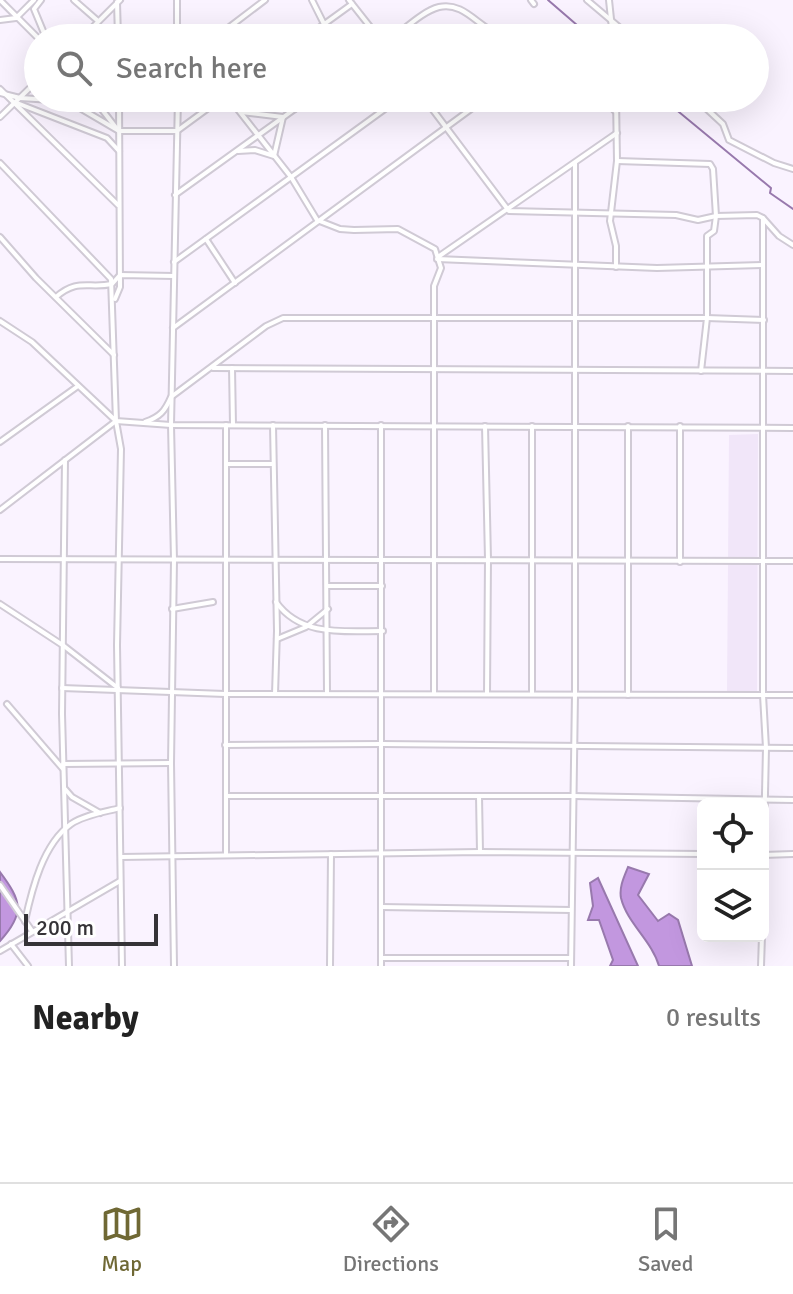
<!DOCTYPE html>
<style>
:root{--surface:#fff;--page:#f6f6f6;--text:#222;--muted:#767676;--line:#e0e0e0;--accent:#6f6834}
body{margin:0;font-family:Signika,sans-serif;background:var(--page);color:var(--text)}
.controls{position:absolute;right:24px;bottom:24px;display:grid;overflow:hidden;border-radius:12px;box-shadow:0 8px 32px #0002}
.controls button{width:72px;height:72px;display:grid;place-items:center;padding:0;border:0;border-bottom:2px solid var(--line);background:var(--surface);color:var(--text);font:40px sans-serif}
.scale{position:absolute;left:24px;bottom:20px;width:134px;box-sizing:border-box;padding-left:8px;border:4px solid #353337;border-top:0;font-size:22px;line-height:28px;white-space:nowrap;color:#353337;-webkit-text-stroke:6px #fff;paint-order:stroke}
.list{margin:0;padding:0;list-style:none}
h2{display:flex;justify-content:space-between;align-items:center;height:104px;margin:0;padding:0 32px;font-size:34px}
h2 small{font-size:26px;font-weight:400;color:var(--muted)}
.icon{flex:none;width:44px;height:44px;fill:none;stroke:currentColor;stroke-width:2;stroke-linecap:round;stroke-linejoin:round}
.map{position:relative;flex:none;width:793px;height:966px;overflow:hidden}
.search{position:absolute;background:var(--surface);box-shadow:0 8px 32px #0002;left:24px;right:24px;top:24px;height:88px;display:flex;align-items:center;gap:20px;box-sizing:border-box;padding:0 28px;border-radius:44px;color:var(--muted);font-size:30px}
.sheet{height:216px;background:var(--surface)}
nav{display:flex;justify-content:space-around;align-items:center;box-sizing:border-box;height:112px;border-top:2px solid var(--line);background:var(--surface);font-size:22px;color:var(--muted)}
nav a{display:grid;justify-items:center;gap:4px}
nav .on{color:var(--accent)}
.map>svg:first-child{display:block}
.built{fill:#f1e6f9}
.water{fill:#c297df;stroke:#9879ad;stroke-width:2}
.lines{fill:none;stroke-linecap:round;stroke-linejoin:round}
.stream{stroke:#9879ad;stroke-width:2}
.street-casing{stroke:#d0cad5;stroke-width:8}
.street{stroke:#fff;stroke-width:4}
</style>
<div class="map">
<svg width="793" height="966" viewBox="0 0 793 966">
<rect width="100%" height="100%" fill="#faf3ff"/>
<!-- built -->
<path class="built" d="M758,434L757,696L727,692L729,435Z"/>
<!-- water -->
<g class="water">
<path d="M628,867L649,874L638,895L658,921L669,914L678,920L692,966H659C652,941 627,923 621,898C619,887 624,877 628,867Z"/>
<path d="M0,872C21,900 26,913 0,941Z"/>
<path d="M598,878L638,966H610L613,960L599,920H588L593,906L590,883Z"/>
</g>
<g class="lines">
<!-- stream -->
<g class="stream">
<path d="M548,0L592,38"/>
<path d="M662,98L771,188L770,193L793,209"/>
</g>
<!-- street casing -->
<g class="street-casing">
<g id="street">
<path d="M0,0L38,38"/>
<path d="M41,0L34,9L46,38"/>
<path d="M74,0L98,21"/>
<path d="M177,0V38"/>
<path d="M312,0L324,24"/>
<path d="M349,0L379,38"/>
<path d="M531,0L534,4"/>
<path d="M587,0L632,38"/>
<path d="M609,0L613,38"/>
<path d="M117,2L118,38"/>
<path d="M0,20L16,18L34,0"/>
<path d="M82,38L120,0"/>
<path d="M215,38L265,0"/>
<path d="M305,38L352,4"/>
<path d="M392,38C406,28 423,11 439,7C465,1 479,29 501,35C509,37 518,33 526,31L536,38"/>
<path d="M480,38L490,31"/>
<path d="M0,89L118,205"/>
<path d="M0,93L20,98L68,101L119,131H177L222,98"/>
<path d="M93,98L117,129"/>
<path d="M229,98L291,177L317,220L340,229L354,230L398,229L435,249L441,268L434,286V693"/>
<path d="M288,98L295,109"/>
<path d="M424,98L509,211L676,215L698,220L716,216L757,215L763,218V695L766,748L763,884"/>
<path d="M603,98L615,111"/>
<path d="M695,98L723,124L729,140L774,163L793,169"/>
<path d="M17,103L107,138L119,151"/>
<path d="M0,117L38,80"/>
<path d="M238,151L255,150L274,156L283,117L241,112"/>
<path d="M617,161L710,164L713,169L716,216L714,231L707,236V318L701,371"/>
<path d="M0,163L111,279L116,421L121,449L117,645L122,966"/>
<path d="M175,195L310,98"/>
<path d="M763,218L779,236L793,245"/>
<path d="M0,237L36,278L114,355"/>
<path d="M206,239L235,283"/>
<path d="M438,257L617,133"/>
<path d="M437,259L657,268L762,265"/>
<path d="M174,262L400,98"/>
<path d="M616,267V246L610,221L617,161L616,98"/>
<path d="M56,297C78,278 88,289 112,284L120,275L174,276"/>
<path d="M115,299L120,287L119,98"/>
<path d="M0,321L32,342L116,421L171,425L793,428"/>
<path d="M173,328L486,98"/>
<path d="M213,368L793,371"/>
<path d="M232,368L233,425"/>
<path d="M145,422C160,417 165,411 171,397L266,326L283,318H707L764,320"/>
<path d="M273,425L277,631L275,694"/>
<path d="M325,425L327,693"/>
<path d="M381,425V966"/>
<path d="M485,426L488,559L487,694"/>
<path d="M628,426V695"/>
<path d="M680,426V562"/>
<path d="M0,442L78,386"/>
<path d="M65,460L62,714L69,966"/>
<path d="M226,464H273"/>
<path d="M0,510L116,421"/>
<path d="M0,559L793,561"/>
<path d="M327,586H382"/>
<path d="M276,602C301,637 344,631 383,631"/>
<path d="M0,604L64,646L118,688"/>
<path d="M172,609L213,602"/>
<path d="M277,639L306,627L328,609"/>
<path d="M62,688L225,694L764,695"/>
<path d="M532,694V426"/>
<path d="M763,695H793"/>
<path d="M7,704L63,769"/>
<path d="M225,745L382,744L793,748"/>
<path d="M63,764L171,763"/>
<path d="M65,789L72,797L100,813"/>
<path d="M226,796H573L793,800"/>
<path d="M479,796L480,852"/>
<path d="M226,855V425"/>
<path d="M763,855L793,854"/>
<path d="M121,857L480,852L703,854"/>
<path d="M0,885L32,931"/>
<path d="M381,907L571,910"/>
<path d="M25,921C32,889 43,844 71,824C84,815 105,812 120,808"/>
<path d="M11,944L28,966"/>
<path d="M0,951L120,881"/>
<path d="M381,958H571"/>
<path d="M174,966L171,763L174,560L171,425L178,98"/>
<path d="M330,966L331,854"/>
<path d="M571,966L575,694V163"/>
<path d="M761,966L762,936"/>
</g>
</g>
<!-- street -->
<use href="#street" class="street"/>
</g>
</svg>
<div class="controls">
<button><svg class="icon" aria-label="locate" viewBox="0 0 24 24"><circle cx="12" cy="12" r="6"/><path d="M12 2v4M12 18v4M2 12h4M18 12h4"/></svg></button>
<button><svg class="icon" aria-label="layers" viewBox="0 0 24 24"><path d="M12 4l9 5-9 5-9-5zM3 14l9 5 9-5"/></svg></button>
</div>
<div class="scale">200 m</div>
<div class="search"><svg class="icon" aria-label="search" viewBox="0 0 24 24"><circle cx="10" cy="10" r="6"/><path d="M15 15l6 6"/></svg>Search here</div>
</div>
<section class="sheet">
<h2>Nearby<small>0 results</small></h2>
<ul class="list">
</ul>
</section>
<nav>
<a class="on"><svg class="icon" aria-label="map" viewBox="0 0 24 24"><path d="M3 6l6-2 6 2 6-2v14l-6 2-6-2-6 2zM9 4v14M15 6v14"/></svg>Map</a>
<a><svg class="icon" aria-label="directions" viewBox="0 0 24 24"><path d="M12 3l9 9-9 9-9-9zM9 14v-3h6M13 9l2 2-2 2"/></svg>Directions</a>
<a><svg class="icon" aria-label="saved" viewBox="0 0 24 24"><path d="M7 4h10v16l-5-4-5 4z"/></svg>Saved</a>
</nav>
